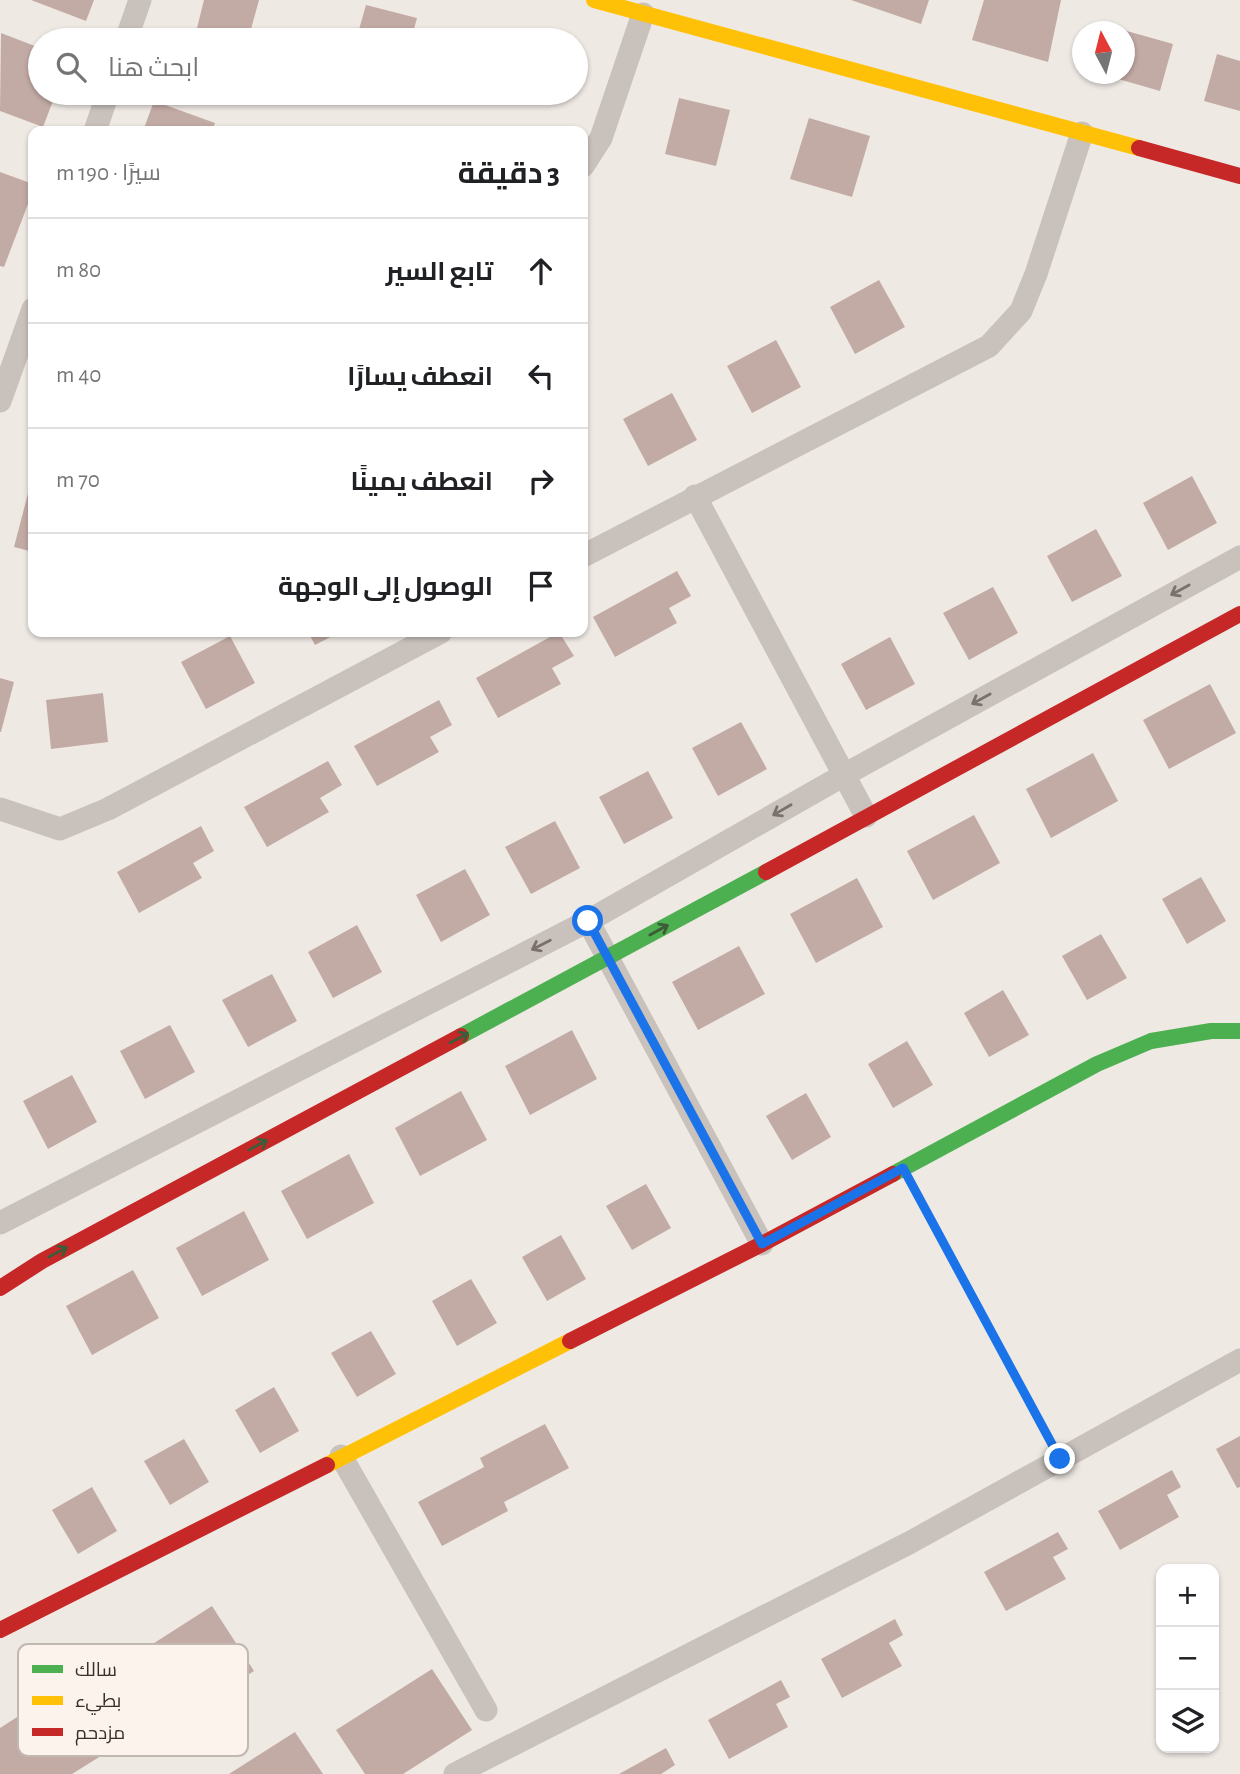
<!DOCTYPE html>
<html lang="ar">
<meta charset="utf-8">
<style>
:root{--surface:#fff;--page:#f6f6f6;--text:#202124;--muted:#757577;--line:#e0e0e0}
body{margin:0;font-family:"Alegreya Sans",Cairo,sans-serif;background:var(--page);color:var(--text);direction:rtl}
.controls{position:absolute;right:21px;bottom:21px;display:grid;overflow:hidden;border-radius:14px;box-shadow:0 2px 5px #0004}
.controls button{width:63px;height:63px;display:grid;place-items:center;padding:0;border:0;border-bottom:2px solid var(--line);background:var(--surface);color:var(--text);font:35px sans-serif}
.compass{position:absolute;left:1072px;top:21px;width:63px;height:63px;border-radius:50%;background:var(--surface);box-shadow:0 2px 5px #0004;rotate:353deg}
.stop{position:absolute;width:21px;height:21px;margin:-16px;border:5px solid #1a73e8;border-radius:50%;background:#fff}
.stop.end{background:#1a73e8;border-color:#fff;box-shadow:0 2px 7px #0008}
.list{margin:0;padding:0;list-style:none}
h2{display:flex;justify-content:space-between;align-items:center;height:91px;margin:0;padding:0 28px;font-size:30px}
h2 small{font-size:23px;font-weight:400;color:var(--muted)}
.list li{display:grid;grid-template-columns:46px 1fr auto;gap:21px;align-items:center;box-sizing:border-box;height:105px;padding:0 28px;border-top:2px solid var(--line)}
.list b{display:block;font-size:26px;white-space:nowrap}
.list em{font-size:23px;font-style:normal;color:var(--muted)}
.icon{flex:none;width:38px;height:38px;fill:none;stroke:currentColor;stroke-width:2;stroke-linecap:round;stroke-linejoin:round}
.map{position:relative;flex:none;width:1240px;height:1774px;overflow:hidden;direction:ltr}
.search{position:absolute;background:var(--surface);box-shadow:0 2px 5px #0004;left:28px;top:28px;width:560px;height:77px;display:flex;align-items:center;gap:18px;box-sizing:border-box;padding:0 24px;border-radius:38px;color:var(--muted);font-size:26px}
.panel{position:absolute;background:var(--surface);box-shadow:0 2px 5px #0004;left:28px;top:126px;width:560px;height:511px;border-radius:14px;direction:rtl}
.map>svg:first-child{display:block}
.building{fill:#c3aba5}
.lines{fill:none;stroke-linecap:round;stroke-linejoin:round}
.path{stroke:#c1b9b4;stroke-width:4.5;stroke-dasharray:3.5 3.5;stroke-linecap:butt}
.street{stroke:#c8c1bc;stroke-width:23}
.fast{stroke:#4caf50;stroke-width:16}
.slow{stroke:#ffc107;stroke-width:16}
.jam{stroke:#c62828;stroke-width:16}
.oneway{stroke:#7a706c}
.oneway2{stroke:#405b37}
.route{stroke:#1a73e8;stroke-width:9}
.key{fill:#fbf3ec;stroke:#c1b8b2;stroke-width:2}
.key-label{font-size:19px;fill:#3a2e2a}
</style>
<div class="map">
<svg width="1240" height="1774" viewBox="0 0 1240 1774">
<rect width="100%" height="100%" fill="#efe9e4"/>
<!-- building -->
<g class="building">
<path d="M31,0H94L86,21Z"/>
<path d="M204,0H259L248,40L197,28Z"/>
<path d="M851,0H929L921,24Z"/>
<path d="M984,0H1061L1048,62L972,40Z"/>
<path d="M366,5L417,18L411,40H356Z"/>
<path d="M1102,24L1173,44L1160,91L1101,74H1124V32H1099Z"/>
<path d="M1,33L40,48V93H56L43,127L0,111Z"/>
<path d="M1217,54L1240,61V111L1204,101Z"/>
<path d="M679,98L730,110L716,166L665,154Z"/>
<path d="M154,101L215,123L212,131H143Z"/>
<path d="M809,118L870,136L852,197L790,179Z"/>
<path d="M0,172L33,184V191L4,267L0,266Z"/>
<path d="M879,280L905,327L855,354L830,307Z"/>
<path d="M776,340L801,387L752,413L727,366Z"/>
<path d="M672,393L697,440L648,466L623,419Z"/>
<path d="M1192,476L1217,523L1168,550L1143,503Z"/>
<path d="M32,478H33V552L14,547Z"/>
<path d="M1096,529L1122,576L1072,602L1047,556Z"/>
<path d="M677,571L691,596L669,608L677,623L615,657L593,617Z"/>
<path d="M993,587L1018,633L969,660L943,613Z"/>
<path d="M308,632H340L315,645Z"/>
<path d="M559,632L574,656L552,668L561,684L498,718L476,678Z"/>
<path d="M230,636L255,683L206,709L181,662Z"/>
<path d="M890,637L915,684L866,710L841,664Z"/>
<path d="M0,678L14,682L1,732H0Z"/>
<path d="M1210,684L1236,733L1169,769L1143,720Z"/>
<path d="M103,693L108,742L51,749L46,700Z"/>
<path d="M439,700L452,725L430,737L439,752L377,786L354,746Z"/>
<path d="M741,722L767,769L718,796L692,748Z"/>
<path d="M1093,753L1118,801L1051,838L1026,789Z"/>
<path d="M328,761L342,785L320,798L329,812L267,847L244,807Z"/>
<path d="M648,771L673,818L624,844L599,797Z"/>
<path d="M974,815L1000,863L933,900L907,851Z"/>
<path d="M555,821L580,868L531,894L505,847Z"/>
<path d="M201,826L214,851L193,863L202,878L139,913L117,872Z"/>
<path d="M465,869L490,915L441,942L416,895Z"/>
<path d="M1201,877L1226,921L1187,944L1162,899Z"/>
<path d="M857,878L883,927L816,963L790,914Z"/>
<path d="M357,925L382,972L333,998L308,952Z"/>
<path d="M1101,934L1127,978L1087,1000L1062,956Z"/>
<path d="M739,946L765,994L698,1030L672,982Z"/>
<path d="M272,974L297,1021L248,1047L222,1000Z"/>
<path d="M1003,990L1029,1035L989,1057L964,1013Z"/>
<path d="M170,1025L195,1072L145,1099L120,1051Z"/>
<path d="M572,1030L597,1079L530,1115L505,1066Z"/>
<path d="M907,1041L933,1085L893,1108L868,1064Z"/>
<path d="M72,1075L97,1122L48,1149L23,1101Z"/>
<path d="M461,1091L487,1140L420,1176L395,1128Z"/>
<path d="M806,1093L831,1137L792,1160L766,1116Z"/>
<path d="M349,1154L374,1203L307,1239L281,1191Z"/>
<path d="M646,1184L671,1228L632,1250L606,1206Z"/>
<path d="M244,1211L269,1260L202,1296L176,1248Z"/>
<path d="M561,1235L586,1279L547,1301L522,1257Z"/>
<path d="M133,1270L159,1318L92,1355L66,1306Z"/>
<path d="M471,1279L497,1323L457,1346L432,1301Z"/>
<path d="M371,1331L396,1374L357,1397L331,1353Z"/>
<path d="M274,1387L299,1431L260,1453L235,1410Z"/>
<path d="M545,1424L569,1468L504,1502L508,1511L442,1546L418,1502L484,1467L480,1458Z"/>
<path d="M1240,1436V1487L1237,1488L1216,1449Z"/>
<path d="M184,1439L209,1482L170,1505L144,1461Z"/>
<path d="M1172,1470L1181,1487L1167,1495L1179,1517L1120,1550L1098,1511Z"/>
<path d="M92,1487L117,1531L78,1554L52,1510Z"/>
<path d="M1058,1532L1068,1549L1053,1557L1066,1579L1006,1611L984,1572Z"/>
<path d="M212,1606L254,1671L154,1735L112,1670Z"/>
<path d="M895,1619L903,1635L889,1643L902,1666L842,1698L821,1659Z"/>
<path d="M432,1669L472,1730L403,1774H365L336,1730Z"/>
<path d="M781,1680L790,1697L776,1704L788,1727L729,1759L708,1720Z"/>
<path d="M70,1683L112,1749L72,1774H0V1728Z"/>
<path d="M295,1732L323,1774H229Z"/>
<path d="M666,1748L675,1765L661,1774H619Z"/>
</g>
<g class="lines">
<!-- path -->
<path class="path" d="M917,1193L1049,1438"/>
<!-- street -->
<g class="street">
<path d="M126,40L140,0"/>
<path d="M95,131L108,93"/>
<path d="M583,166L601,138L643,14"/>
<path d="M0,401L33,309"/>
<path d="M695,496L866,816"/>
<path d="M583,556L989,346L1021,311L1036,274L1082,133"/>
<path d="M0,809L60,829L108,809L441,632"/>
<path d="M588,921L762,1244"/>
<path d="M0,1223L588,921L844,775L1240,557"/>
<path d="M341,1456L486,1710"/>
<path d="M455,1774L909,1543L1240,1360"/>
</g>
<!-- fast -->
<g class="fast">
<path d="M461,1036L766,872"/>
<path d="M893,1174L1097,1064L1151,1041L1211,1031H1240"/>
</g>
<!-- slow -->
<g class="slow">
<path d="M594,0L1139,148"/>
<path d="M327,1465L570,1341"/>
</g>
<!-- jam -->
<g class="jam">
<path d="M1139,148L1240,176"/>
<path d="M766,872L1240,614"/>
<path d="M0,1288L42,1261L461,1036"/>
<path d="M570,1341L762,1244L893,1174"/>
<path d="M0,1630L327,1465"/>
</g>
</g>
<!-- one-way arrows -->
<defs><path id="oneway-shaft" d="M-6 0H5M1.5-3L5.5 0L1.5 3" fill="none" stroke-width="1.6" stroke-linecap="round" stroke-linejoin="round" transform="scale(1.75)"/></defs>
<g class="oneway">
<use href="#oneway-shaft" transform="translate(1180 590) rotate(151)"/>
<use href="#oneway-shaft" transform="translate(981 699) rotate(151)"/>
<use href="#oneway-shaft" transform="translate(782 810) rotate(150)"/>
<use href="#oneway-shaft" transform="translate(541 945) rotate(153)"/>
</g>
<g class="oneway2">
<use href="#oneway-shaft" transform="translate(659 930) rotate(-29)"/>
<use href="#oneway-shaft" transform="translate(459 1038) rotate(-28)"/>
<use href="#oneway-shaft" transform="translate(258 1145) rotate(-28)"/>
<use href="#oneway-shaft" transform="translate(58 1252) rotate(-28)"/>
</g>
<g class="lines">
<!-- route -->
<path class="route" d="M588,921L762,1244L903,1168L1060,1459"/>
</g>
<!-- legend -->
<rect x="18" y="1644" width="230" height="112" rx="10" class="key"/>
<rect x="32" y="1665" width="31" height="8" fill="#4caf50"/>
<rect x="32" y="1696" width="31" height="9" fill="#ffc107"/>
<rect x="32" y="1728" width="31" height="8" fill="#c62828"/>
<g class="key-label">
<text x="75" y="1676">سالك</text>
<text x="75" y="1707">بطيء</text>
<text x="75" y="1739">مزدحم</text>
</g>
</svg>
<div class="controls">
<button>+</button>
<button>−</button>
<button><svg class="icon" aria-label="layers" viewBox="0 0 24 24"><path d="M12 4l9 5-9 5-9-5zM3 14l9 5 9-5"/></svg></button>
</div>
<svg class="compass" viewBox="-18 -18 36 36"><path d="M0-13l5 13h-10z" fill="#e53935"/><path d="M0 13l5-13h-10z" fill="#757577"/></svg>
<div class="stop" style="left:588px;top:921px"></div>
<div class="stop end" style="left:1060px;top:1459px"></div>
<div class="search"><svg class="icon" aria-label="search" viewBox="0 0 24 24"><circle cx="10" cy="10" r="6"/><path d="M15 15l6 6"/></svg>ابحث هنا</div>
<section class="panel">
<h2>3 دقيقة<small>سيرًا · 190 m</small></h2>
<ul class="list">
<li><svg class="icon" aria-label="ahead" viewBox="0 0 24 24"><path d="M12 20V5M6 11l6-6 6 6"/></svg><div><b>تابع السير</b></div><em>80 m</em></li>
<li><svg class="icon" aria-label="left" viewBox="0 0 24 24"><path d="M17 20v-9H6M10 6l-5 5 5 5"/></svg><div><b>انعطف يسارًا</b></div><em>40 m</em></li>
<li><svg class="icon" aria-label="right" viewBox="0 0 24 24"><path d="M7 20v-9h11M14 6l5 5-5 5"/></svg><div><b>انعطف يمينًا</b></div><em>70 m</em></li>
<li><svg class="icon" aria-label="arrive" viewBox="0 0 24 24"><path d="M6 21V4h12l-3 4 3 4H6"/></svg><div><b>الوصول إلى الوجهة</b></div></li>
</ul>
</section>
</div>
